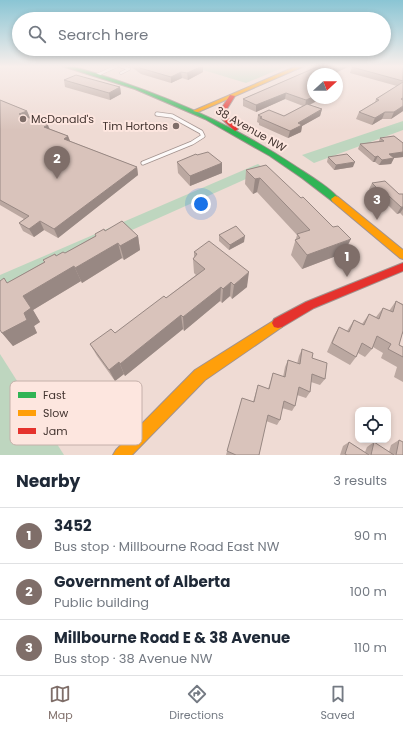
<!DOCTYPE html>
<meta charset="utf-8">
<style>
:root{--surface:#fff;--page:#f6f6f7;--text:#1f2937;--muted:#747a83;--line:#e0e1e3;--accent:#7f6e69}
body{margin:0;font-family:Poppins,sans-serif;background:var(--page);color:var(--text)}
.controls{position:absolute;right:12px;bottom:12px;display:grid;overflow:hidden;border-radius:8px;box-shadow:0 2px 6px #0003}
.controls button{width:36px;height:36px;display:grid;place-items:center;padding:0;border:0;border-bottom:1px solid var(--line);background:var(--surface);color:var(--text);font:20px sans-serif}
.compass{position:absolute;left:307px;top:68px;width:36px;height:36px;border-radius:50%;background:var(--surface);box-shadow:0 2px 6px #0003;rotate:69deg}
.you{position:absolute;left:201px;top:204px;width:14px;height:14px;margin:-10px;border:3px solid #fff;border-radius:50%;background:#1a73e8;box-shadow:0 0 0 6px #1a73e833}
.badge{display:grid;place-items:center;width:26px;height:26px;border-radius:50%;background:var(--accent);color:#fff;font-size:13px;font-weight:700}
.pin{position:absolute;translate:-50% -33px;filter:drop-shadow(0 1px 2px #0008)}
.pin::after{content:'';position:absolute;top:21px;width:14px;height:12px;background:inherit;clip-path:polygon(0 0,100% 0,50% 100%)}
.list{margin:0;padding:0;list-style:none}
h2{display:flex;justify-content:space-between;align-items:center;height:52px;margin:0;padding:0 16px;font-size:17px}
h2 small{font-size:13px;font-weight:400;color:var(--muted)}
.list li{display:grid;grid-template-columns:26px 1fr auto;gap:12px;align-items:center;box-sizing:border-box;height:56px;padding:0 16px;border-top:1px solid var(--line)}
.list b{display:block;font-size:15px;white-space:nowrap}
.list p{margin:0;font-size:13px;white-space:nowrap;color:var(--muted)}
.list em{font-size:13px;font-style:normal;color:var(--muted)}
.icon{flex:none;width:22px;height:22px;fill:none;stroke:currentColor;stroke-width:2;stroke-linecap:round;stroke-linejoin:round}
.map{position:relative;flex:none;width:403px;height:455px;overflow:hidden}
.search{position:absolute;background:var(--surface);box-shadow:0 2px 6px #0003;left:12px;right:12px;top:12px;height:44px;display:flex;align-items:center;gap:10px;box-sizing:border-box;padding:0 14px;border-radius:22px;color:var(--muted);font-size:15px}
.sheet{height:220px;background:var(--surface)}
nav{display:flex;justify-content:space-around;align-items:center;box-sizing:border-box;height:56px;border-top:1px solid var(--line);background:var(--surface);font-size:11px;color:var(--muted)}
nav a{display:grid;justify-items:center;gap:2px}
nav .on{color:var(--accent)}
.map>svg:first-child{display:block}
.green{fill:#bed6bf}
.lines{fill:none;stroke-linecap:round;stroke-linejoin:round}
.lane-far1-casing{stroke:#a2928e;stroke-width:3.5}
.lane-casing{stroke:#a2928e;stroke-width:5}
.fast-casing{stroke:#a2928e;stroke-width:2}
.slow-casing{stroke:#a2928e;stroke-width:2}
.jam-casing{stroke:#a2928e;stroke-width:2}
.lane-far1{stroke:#fdfaf9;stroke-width:2.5}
.lane{stroke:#fdfaf9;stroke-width:3.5}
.fast{fill:#30b455;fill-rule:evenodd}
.slow{fill:#ff9f0a;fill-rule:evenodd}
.jam{fill:#e5322d;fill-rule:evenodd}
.wall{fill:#bba8a1}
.shaded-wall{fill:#988883}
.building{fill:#d9c3bb;stroke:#988883}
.poi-dot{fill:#7f6e69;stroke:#fde6df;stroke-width:1.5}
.labels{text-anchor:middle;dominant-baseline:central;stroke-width:4;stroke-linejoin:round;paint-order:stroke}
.far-poi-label{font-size:11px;fill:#42332f;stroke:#fde6df;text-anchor:start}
.far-street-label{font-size:11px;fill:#42332f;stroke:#fde6df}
.key{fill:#fde6df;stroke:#c5b0aa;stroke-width:1}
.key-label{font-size:11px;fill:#42332f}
</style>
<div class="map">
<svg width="403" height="455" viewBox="0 0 403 455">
<rect width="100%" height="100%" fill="#efdbd4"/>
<!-- green -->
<g class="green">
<path d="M190,66H287L246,83Z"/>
<path d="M403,121V130L314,163L302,155Z"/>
<path d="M258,164L266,170L0,289V275Z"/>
<path d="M0,354L64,455H0Z"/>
</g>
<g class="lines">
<!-- lane-far1 casing -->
<g class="lane-far1-casing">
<g id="lane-far1">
<path d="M120,66L129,69L121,73"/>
<path d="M97,75L117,66"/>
</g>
</g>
<!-- lane casing -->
<g class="lane-casing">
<path id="lane" d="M143,163L192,143L203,136L201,132L172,116L157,114"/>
</g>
<!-- fast casing -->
<g class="fast-casing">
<path id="fast" d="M62,66H71C151,89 226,120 295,166C307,174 331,188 339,199L335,202L332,201L302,178L270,156L205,119L135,89Z"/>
</g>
<!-- slow casing -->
<g class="slow-casing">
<g id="slow">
<path d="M297,66H304L198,112L193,111Z"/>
<path d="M335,196L338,197L403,250V259L400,258L332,201L331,199Z"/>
<path d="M278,318L282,319L284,323L282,327L205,380L132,455H113L116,450L195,370Z"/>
</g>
</g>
<!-- jam casing -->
<g class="jam-casing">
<g id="jam">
<path d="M230,95L235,96L225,112L228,118L238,129L235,131L223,120L219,112Z"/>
<path d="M403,263V271L314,308L282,327L278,328L274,327L272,323L274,319L306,302Z"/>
</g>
</g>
<!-- lane-far1 -->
<use href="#lane-far1" class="lane-far1"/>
<!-- lane -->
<use href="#lane" class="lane"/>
<!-- fast -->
<use href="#fast" class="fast"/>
<!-- slow -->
<use href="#slow" class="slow"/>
<!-- jam -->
<use href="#jam" class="jam"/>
</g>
<!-- wall -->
<g class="wall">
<path d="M130,66H203V72L188,80L182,78L171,83L141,74Z"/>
<path d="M319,66H350L333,74H313V98H322L310,105L322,109L320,116L302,126L301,132L288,138L259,125V123L257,122L258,115L284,116L303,106L285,99L256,112L243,106V99Z"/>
<path d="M403,66V111L391,119H382L372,125L356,119L359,112L375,102L376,99L397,86L350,73L352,67Z"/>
<path d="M64,80L120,87L121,94L110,100L65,87Z"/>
<path d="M0,100L27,111L30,118L50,129L68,136L70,141L137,167L138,175L58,238L44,230L34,237L23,231L19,223L24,219L0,205Z"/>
<path d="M380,138L403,157L394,158L391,164L379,165L375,162H373L358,149L360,144L379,141Z"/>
<path d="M328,157L353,167L334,170L327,162Z"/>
<path d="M177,162L222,163V173L190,186L178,173Z"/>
<path d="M266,165L344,253L302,269L291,255L297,235L257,192L253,194L245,184L246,170Z"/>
<path d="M372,183L399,194H403V216L400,213L397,214L386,203H382L369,189Z"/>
<path d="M105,231L138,236L140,250L124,260L122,258L82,283L81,281L33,310L40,322L34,326L37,333L13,346L2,333L4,278L7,283L44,262L43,260L65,253L95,236V234Z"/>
<path d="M219,235L244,242L229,250L219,241Z"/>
<path d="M194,252L247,287L232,299L230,296L222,303L220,301L184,331L183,329L125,376L124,374L115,381L97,356L90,344L115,333L166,298L196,275L194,273L193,259L194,257Z"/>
<path d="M396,301L403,304V334H402L399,345L403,347V382L394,377L397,367L381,358L383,353L373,347L372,349L365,357L358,353L356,357L350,365L327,352L334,336L339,327L347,331L354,320L362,324L369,314L376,317L383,308L389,311Z"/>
<path d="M302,349L312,358L325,379L320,385L311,382L310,392L306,398L297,395L295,406L292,411L282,408L280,420L277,425L266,421L259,455H226L242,398L253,402L258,385L268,389L271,380L273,373L283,377L285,367L288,360L297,364L299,356Z"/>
<path d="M399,440L403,455H340L343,446L349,442L365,452L367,447L374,442L389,452L391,445Z"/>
</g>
<!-- shaded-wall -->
<g class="shaded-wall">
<path d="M202,66H203V72L188,80L187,73Z"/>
<path d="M339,66H350L333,74H322Z"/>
<path d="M181,72L182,78L171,83V77Z"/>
<path d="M342,83L340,89L337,90V85Z"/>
<path d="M120,87L121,94L110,100L109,93Z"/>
<path d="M286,93L285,99L256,112V105Z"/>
<path d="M313,97V98H322L305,107L306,100Z"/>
<path d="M403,106V111L391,119L394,112Z"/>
<path d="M322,109L320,116L302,126L301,132L288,138L290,131L298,123Z"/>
<path d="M27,111L30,118L19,114Z"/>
<path d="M385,112L382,119L372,125L375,118Z"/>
<path d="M48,125L51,133L44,127Z"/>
<path d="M68,136L71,144L64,139Z"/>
<path d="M403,152V157L386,159L389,154Z"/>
<path d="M378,156L375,162H373L375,157Z"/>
<path d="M394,158L391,164L379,165L382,160Z"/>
<path d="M355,162L353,167L334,170L336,165Z"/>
<path d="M222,163V173L190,186V176Z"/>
<path d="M137,167L138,175L58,238L54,229Z"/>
<path d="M260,178L257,192L253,194L255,179Z"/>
<path d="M389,196L386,203H382L386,197Z"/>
<path d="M401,207H403V209L400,213L397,214Z"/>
<path d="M40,221L44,230L34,237L29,229Z"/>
<path d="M138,236L140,250L124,260L120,246Z"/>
<path d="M245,236L244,242L229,250L230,245Z"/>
<path d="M351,239L344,253L302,269L307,255Z"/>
<path d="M118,243L122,258L82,283L75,268Z"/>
<path d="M74,266L81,281L33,310L40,322L34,326L37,333L13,346L2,333L24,313L23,296Z"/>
<path d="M249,272L247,287L232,299L234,285Z"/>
<path d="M231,282L230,296L222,303L223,289Z"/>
<path d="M221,287L220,301L184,331L183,317Z"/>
<path d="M181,315L183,329L125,376L120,364Z"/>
<path d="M119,362L124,374L115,381L109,370Z"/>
</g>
<!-- building -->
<g class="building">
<path d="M139,66H202L187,73L181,72L171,77L140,68Z"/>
<path d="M319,66H339L322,74H313V97L306,100L286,93L256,105L243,99Z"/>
<path d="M354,66H403V81L352,67Z"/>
<path d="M76,75L120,87L109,93L64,80Z"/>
<path d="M337,81L342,83L337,85Z"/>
<path d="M403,82V98L401,99L403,100V106L394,112H385L375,118L359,112L379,100L376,99Z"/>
<path d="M0,100L27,111L19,114L48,125L44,127L68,136L64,139L137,167L54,229L40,221L29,229L19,223L29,216L0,200Z"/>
<path d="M307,104L322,109L298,123L302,125L290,131L260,118L262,117L258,115L269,110L284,116Z"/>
<path d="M394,136L403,143V152L389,154L394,158L382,160L378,156L375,157L360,144L384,141L380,138Z"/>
<path d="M208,152L222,163L190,176L177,162L196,154L197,155Z"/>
<path d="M347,154L355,162L336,165L328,157Z"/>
<path d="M266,165L301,198L303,197L333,227L338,226L351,239L307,255L295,240L300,238L297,234L310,230L260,178L255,179L246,170Z"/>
<path d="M385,181L399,194H403V207H401L389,196L386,197L372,183Z"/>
<path d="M122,221L138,236L120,246L118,243L75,268L74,266L23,296L31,308L24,313L27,320L2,333L0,330V281L4,278L7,283L45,262L43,260L55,254L56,256L63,252L65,253L96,236L95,234L104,229L105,231Z"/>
<path d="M236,226L245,236L230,245L219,235Z"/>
<path d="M209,241L249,272L234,285L231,282L223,289L221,287L183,317L181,315L120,364L119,362L109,370L90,344L111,329L115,333L164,296L166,298L205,269L193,259L197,254L194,252Z"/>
<path d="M396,301L403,305V331L399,345L403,347V357L388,349L391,344L377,336L372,349L362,343L356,357L332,343L339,327L349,332L354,320L364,325L369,314L379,319L383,308L393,312Z"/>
<path d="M302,349L313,353L312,358L327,363L325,379L312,374L310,392L299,387L295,406L284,401L280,420L268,415L259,455H236L227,451L242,398L254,402L258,385L269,389L273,373L285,377L288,360L300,364Z"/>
<path d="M399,440L403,442V455H396Z"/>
<path d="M349,442L369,455H347L345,454Z"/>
<path d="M374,442L394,455H371Z"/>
</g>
<!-- sky -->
<linearGradient id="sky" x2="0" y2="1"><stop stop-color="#8ac5d4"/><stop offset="0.51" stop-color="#f8efec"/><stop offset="1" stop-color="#f8efec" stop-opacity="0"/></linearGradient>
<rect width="403" height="130" fill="url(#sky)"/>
<!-- markers -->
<g class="poi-dot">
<circle cx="23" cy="119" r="4"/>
<circle cx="176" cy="126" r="4"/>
</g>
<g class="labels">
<!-- far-poi labels -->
<g class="far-poi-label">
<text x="31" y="119">McDonald's</text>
<text x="168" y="126" text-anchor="end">Tim Hortons</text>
</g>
<!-- far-street labels -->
<g class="far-street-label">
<text transform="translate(251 129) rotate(30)">38 Avenue NW</text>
</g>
</g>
<!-- legend -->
<rect x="10" y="381" width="132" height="64" rx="6" class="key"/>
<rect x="18" y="392" width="18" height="6" fill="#30b455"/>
<rect x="18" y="410" width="18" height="6" fill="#ff9f0a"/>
<rect x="18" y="428" width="18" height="6" fill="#e5322d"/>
<g class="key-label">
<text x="43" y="399">Fast</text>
<text x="43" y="417">Slow</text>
<text x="43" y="435">Jam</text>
</g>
</svg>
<div class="controls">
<button><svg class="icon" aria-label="locate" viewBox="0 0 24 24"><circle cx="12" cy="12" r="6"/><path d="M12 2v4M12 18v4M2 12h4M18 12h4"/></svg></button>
</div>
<svg class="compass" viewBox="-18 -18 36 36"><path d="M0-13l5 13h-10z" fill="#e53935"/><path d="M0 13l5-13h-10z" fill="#747a83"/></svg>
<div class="you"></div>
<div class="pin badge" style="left:347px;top:277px">1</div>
<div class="pin badge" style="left:57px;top:179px">2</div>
<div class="pin badge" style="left:377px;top:220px">3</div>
<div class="search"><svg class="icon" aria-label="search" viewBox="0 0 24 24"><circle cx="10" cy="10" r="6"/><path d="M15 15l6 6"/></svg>Search here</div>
</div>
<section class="sheet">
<h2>Nearby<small>3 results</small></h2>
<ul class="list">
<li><span class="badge">1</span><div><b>3452</b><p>Bus stop · Millbourne Road East NW</p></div><em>90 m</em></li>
<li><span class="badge">2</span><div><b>Government of Alberta</b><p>Public building</p></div><em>100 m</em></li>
<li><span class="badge">3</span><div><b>Millbourne Road E &amp; 38 Avenue</b><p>Bus stop · 38 Avenue NW</p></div><em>110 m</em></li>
</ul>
</section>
<nav>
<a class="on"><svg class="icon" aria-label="map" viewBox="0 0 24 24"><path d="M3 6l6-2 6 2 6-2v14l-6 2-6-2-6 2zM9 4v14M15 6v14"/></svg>Map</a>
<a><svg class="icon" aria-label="directions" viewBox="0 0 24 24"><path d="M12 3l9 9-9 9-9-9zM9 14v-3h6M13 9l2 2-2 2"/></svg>Directions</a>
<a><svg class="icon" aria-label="saved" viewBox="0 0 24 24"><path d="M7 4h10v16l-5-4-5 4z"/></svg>Saved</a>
</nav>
